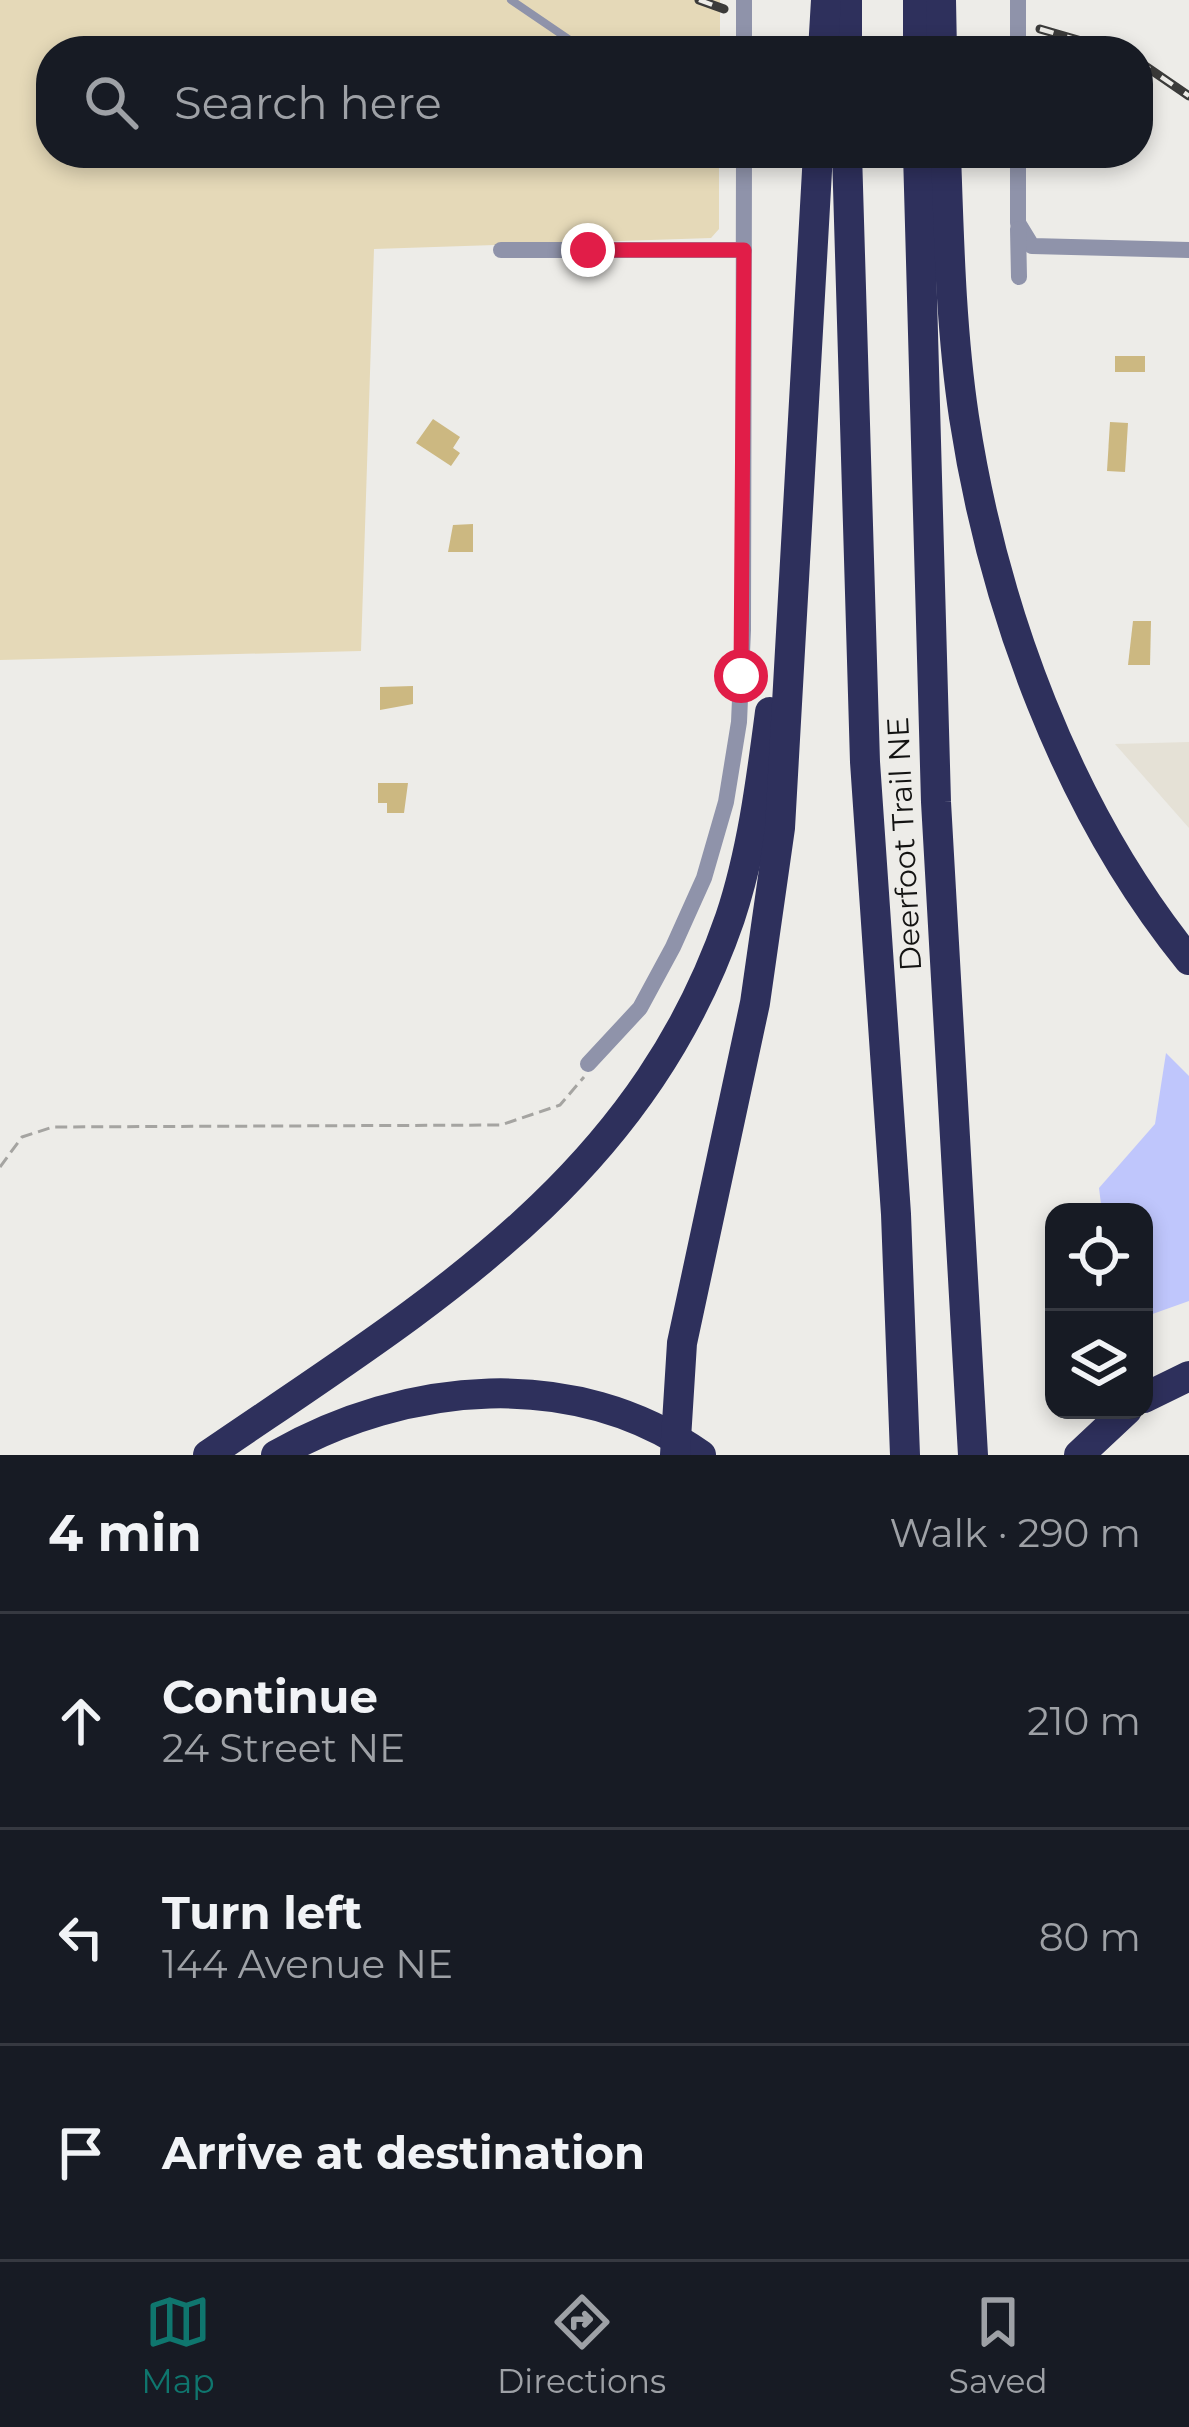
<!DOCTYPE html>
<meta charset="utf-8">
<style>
:root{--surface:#171b24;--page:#242831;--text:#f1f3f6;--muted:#9ea1a6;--line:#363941;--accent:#0f766e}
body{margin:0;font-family:Montserrat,sans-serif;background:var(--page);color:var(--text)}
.controls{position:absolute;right:36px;bottom:36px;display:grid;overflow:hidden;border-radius:24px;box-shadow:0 6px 18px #0003}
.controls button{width:108px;height:108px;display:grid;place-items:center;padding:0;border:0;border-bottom:3px solid var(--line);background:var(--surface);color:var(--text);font:60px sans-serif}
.stop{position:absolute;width:36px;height:36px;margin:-27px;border:9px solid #e11d48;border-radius:50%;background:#fff}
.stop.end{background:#e11d48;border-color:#fff;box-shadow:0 3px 12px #0008}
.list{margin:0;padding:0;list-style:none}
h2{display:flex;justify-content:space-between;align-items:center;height:156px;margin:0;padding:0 48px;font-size:51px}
h2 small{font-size:39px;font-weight:400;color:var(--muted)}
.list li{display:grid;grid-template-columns:78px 1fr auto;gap:36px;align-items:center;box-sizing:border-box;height:216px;padding:0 48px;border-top:3px solid var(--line)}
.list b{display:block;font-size:45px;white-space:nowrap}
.list p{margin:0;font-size:39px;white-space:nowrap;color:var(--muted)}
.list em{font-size:39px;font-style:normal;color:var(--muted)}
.icon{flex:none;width:66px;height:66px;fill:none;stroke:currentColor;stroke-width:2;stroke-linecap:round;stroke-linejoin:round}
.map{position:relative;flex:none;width:1189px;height:1455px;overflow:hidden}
.search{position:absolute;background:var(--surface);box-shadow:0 6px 18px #0003;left:36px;right:36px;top:36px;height:132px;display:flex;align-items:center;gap:30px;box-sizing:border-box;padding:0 42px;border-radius:48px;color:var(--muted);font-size:45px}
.sheet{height:804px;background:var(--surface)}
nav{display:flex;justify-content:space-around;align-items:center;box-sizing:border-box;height:168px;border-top:3px solid var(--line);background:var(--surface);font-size:33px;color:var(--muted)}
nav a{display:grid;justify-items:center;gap:6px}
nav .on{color:var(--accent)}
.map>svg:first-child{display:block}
.built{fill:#e5e1d6}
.green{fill:#e5d9b8}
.water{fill:#bfc6fc}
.building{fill:#ccb881}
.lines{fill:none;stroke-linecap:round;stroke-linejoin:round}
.path{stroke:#a5a4a1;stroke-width:3;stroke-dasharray:12 6;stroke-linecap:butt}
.service{stroke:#8f93aa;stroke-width:8}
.minor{stroke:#8f93aa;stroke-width:16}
.motorway{stroke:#2e305c;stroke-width:30}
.rail-casing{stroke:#3b3b3a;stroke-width:9}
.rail{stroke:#edece8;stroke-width:4.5;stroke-dasharray:14;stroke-linecap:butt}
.route{stroke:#e11d48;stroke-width:15}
.labels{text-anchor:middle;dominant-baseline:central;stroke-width:9;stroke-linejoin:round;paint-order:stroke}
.street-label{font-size:30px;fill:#131312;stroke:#edece8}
</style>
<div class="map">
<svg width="1189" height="1455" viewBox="0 0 1189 1455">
<rect width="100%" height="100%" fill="#edece8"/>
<!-- built -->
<path class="built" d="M1189,742V828L1115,744Z"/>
<!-- green -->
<path class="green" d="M0,0H720V51H51V153H719V229L711,238L374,249L361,651L0,660Z"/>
<!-- water -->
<path class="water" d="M1166,1053L1189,1076V1301L1144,1317V1212H1102L1099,1188L1155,1124Z"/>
<!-- building -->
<g class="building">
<rect x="1115" y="356" width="30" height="16"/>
<path d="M433,419L460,437L453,448L460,453L451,466L416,443Z"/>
<path d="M1110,422L1128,423L1125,472L1107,471Z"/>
<path d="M473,524V552H448L453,525Z"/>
<path d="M1133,621H1151L1150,665H1128Z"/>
<path d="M413,686V704L380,710V687Z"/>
<path d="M378,783H408L404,813H387V803H378Z"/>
</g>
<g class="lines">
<!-- path -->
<path class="path" d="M0,1167L22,1137L53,1127L501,1125L560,1105L584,1077"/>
<!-- service -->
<path class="service" d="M511,0L586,51"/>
<!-- minor -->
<g class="minor">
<path d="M744,0V51"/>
<path d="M1018,0V51"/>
<path d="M1018,153V223L1032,246L1189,250"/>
<path d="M1018,229L1019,277"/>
<path d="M501,250H744"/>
<path d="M588,1064L640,1008L673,947L704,878L726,802L739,722L743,630L744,153"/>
</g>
<!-- motorway -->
<g class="motorway">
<path d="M847,0V51"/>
<path d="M918,0V51"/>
<path d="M941,0L942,51"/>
<path d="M823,51L826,0"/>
<path d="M847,153L865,762L896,1214L905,1455"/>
<path d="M918,153L936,802L973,1455"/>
<path d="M946,153C949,241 951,330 964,417C993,607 1067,810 1189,960"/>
<path d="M1144,1398L1189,1376"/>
<path d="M208,1455C427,1305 639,1182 730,918C752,852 761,781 770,712"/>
<path d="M276,1455C406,1381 574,1365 701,1455"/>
<path d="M675,1455L682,1343L755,1003L780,828L818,153"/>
<path d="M1079,1455L1127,1410"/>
</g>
<!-- rail casing -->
<g class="rail-casing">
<g id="rail">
<path d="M699,0L724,9"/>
<path d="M1040,29L1116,51"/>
<path d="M1138,61L1189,96"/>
</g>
</g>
<!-- rail -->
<use href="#rail" class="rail"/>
</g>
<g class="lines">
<!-- route -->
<path class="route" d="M588,250H744L741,676"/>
</g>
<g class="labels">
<!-- street labels -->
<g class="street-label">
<text transform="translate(904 844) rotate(-93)">Deerfoot Trail NE</text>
</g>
</g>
</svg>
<div class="controls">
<button><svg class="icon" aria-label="locate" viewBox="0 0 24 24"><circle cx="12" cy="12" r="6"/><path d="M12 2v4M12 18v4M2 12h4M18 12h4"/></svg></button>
<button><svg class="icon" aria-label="layers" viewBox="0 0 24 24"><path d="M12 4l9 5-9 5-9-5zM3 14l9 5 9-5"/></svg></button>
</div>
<div class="stop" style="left:741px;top:676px"></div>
<div class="stop end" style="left:588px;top:250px"></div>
<div class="search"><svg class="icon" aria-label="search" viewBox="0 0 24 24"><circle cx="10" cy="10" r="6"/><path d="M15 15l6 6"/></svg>Search here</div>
</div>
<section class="sheet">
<h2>4 min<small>Walk · 290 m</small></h2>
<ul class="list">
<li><svg class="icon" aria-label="ahead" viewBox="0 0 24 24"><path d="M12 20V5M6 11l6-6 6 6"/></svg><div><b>Continue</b><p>24 Street NE</p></div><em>210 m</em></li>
<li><svg class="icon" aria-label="left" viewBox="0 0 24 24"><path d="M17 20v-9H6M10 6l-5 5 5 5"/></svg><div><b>Turn left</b><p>144 Avenue NE</p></div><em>80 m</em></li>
<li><svg class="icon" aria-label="arrive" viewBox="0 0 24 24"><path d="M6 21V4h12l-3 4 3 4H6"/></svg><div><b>Arrive at destination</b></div></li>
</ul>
</section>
<nav>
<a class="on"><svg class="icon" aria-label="map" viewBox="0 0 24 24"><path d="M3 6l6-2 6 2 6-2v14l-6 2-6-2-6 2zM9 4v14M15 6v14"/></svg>Map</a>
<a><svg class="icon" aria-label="directions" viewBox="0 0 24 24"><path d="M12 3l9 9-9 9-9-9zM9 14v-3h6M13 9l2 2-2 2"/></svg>Directions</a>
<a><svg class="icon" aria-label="saved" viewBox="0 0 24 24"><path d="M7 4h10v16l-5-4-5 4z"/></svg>Saved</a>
</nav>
